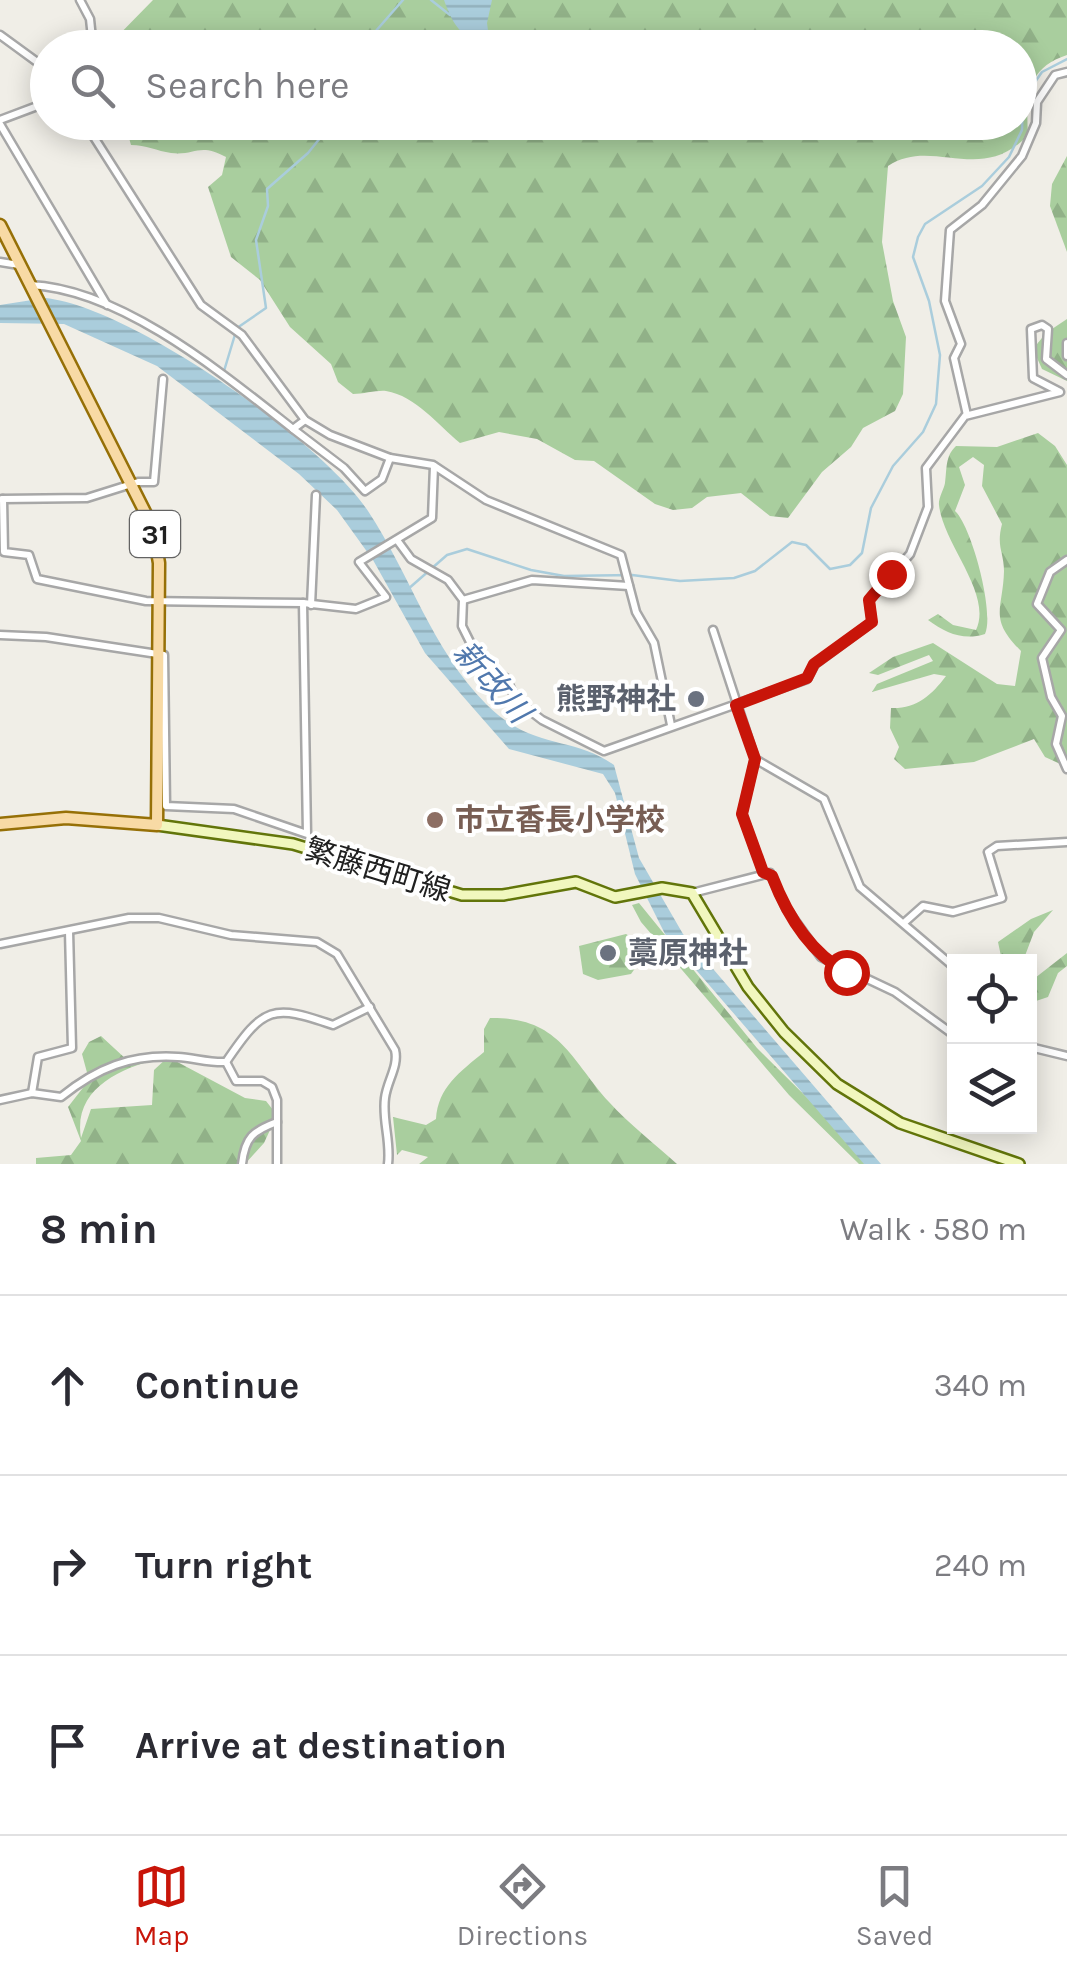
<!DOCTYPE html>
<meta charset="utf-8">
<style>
:root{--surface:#fff;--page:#f7f7f7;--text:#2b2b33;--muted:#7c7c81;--line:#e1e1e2;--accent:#c81509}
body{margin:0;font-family:Karla,"Noto Sans JP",sans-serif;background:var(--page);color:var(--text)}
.controls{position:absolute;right:30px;bottom:30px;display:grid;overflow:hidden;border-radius:0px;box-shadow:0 5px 25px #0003}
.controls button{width:90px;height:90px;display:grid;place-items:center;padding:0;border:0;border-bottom:2px solid var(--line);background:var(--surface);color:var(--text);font:50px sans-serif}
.stop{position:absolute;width:30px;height:30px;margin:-22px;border:8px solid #c81509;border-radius:50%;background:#fff}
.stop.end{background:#c81509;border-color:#fff;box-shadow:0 2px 10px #0008}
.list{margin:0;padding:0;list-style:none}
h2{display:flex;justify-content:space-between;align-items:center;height:130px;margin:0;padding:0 40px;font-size:42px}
h2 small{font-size:32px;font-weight:400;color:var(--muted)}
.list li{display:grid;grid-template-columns:65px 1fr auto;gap:30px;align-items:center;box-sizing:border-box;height:180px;padding:0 40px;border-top:2px solid var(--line)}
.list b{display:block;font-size:38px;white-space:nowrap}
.list em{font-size:32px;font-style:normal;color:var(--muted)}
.icon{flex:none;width:55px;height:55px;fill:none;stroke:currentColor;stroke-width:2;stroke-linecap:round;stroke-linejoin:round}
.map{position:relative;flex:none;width:1067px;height:1164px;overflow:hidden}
.search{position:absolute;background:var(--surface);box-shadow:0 5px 25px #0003;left:30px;right:30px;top:30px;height:110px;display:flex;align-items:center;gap:25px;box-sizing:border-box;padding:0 35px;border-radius:55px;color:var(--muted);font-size:38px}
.sheet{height:670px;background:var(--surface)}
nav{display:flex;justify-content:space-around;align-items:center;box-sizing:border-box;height:140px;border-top:2px solid var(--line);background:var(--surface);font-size:28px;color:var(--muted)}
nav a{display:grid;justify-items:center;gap:5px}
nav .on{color:var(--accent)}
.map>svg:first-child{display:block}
.forest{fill:url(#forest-firs)}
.water{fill:url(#water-rules)}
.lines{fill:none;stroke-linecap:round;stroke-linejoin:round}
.stream{stroke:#aacddc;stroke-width:2.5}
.street-casing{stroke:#a7a7a7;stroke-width:11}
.secondary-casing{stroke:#62750a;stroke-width:14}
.primary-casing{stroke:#967007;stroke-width:15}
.street{stroke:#fff;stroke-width:6}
.secondary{stroke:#f1f7be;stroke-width:9}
.primary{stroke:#f8daa5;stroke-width:10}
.route{stroke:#c81509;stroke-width:12}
.worship-dot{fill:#6b7280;stroke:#fff;stroke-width:4}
.education-dot{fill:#8d6e63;stroke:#fff;stroke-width:4}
.labels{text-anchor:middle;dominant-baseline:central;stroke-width:8;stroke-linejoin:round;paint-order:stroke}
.shield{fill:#fff;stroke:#636363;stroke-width:2.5}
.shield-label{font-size:28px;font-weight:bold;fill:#202020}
.worship-label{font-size:30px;font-weight:bold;fill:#5b616d;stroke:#fff;text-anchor:end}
.education-label{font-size:30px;font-weight:bold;fill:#785e54;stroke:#fff;text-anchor:start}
.street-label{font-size:30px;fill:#202020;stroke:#fff}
.water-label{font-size:32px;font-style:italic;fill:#5078ad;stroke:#fff}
</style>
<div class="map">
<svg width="1067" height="1164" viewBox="0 0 1067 1164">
<defs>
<pattern id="forest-firs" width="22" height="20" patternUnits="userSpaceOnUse" patternTransform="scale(2.5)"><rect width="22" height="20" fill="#a9ce9e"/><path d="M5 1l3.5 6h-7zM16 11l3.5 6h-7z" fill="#91b188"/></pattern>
<pattern id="water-rules" width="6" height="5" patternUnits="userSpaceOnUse" patternTransform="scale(2.5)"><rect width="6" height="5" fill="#aacddc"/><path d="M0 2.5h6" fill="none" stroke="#92b0bc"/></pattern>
</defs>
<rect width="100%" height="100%" fill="#f0eee7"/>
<!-- forest -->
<g class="forest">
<path d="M153,0H1067V55C1026,68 1026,98 1028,135C981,186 932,136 888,166L882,242L893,301L906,337L903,394L895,411L863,428L851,447L822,472L788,518L770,516L741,493L707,497L692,508L673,510L655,504L594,461L575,460L537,439L499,432L460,443C438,425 416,396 386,391C377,390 364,394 353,394L338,382L331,364L290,327L260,280L231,257L208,187L222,175L226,157C199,142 195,156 171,153C157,151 146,145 131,145L127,131L105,123L1020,122V48L107,47Z"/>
<path d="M1067,156V252L1050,206L1052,184Z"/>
<path d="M1067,319V381L1042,369L1033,349L1046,333Z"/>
<path d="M1038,433L1055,446L1067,465V767L1045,757L1034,739L974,762L905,769L894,759L899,747L890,728L891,708C916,709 931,696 946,676L934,674L872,692L877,684L933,661L929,655L878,675L869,673L893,657L933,643L997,684L1015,686L1021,651C988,618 1003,610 1004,571C1004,552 996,547 1002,524L982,486L984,465L973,457L959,467L965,485L955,511C971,525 995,612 985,634C963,641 946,633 928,620L938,614L953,625L976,630C993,594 943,544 939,505C938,499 944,489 945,483C947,469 945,456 956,446L997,447Z"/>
<path d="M639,903L757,1048L874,1164H859L789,1095L641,922L632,905Z"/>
<path d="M1053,910L1034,932L1023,961H1002L998,942L1031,919Z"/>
<path d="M626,934L633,938L641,960L631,974L598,980L583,974L579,946Z"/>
<path d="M1067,953V966L1058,973L1048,997L1030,1003V975L1035,978Z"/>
<path d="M490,1018C559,1017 569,1057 609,1102C629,1124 655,1144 677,1164H419L428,1157L402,1150L397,1155L393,1117L426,1125L436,1119C438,1087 460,1072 484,1052V1029Z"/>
<path d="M101,1036L127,1060L158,1059C118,1069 73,1090 81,1138L91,1109L152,1105L154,1070L168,1057L245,1098L266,1101L277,1115L264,1143L245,1164H36V1158L71,1155L81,1141L68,1107L89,1080L82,1054L89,1042Z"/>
</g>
<!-- water -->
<g class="water">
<path d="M444,0H492L487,23L489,38C462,44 452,22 444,0Z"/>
<path d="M45,298C129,306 322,441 368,511C411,576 431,648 486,704C533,751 573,735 614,765L639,858L683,934L881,1164H864L665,934L635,874L615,793L603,774L509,749L425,653L373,560L337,510L299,474L157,366L64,324L0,323V305Z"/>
</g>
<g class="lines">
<!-- stream -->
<g class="stream">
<path d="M431,0L450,15"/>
<path d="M361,48L403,0"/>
<path d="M224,371L237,328L266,308L256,240L268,206L267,189L308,153L333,122"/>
<path d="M407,590L447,555L467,549L531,570L564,576L632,575L680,581L734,578L755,571L792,542L806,545L830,569L850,565L862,553L871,508L893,466L923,432L936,404L940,355L929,301L913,257L918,237L925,224L982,186L1009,157L1022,130L1023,99L1042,72L1067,59"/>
</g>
<!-- street casing -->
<g class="street-casing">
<g id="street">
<path d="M80,0L90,19L93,48"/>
<path d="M0,35L48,70"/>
<path d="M0,120L48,102"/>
<path d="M77,122L92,134L201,305L242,335L305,420L330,435L390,458L433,465L486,500L621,555L636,612L654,643L671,725"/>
<path d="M0,124L107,305"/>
<path d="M0,262L19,265"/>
<path d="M30,285C122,289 223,374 293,429L305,420"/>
<path d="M1067,343V356"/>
<path d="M967,415L954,358L961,344L945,301L950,230L982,205L1022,156L1036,123L1037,102L1055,75L1067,72"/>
<path d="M293,429L344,468L365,491L382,479L390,458"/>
<path d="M2,499L87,498L138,482H154L163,379"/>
<path d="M3,499L4,552L29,555L37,579L146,601L303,603L356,609L386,597L359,562L432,518L434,466"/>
<path d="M397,540L411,559L448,580L463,600L462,626L471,644L491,670L506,678L516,700L542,720L604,751L807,679L815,664L872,622L869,600L910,554L928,507L926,468L965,416L1060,392L1033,378L1031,329L1042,325L1048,329L1046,359L1067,375"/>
<path d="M1067,560L1050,572L1037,604L1061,630L1042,658L1051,697L1062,716L1056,744L1067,769"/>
<path d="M463,600L532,580L629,586"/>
<path d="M311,605L316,495"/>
<path d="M713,630L755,759L742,814L763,872"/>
<path d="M0,635L46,637L164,655L166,806L234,809L307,834L303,603"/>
<path d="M755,759L824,799L860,887L954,967"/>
<path d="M692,893L770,873L786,908L821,957L895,992L954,1035"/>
<path d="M905,922L923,906L953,912L1002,898L988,852L997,846L1067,842"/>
<path d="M0,944L129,918H159L231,935L317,942L337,954L395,1050C399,1066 387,1081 385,1098C382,1120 391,1141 388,1164"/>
<path d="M1030,1047L1067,1056"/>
<path d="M226,1062C264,1006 272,1004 333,1025L370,1007"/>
<path d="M226,1062L236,1081H262L272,1087L277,1100V1164"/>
<path d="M32,1093L38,1057L72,1048L69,931"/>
<path d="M0,1100L32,1093L61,1097C97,1068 131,1054 178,1057C194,1058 210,1063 226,1062"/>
<path d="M242,1164C245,1137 253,1131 277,1122"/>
</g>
</g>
<!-- secondary casing -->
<g class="secondary-casing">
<path id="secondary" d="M157,825L293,844L462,895H503L576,882L615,897L662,888L692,893L748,987L784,1032L837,1084L900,1123L1019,1164"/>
</g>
<!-- primary casing -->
<g class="primary-casing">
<path id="primary" d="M0,225L153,528L159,563L157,825L66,818L0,824"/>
</g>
<!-- street -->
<use href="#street" class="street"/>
<!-- secondary -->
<use href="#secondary" class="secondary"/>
<!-- primary -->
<use href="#primary" class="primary"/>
</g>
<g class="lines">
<!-- route -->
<path class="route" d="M846,972C809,952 787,915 772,876L763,872L742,814L755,759L736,705L807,678L814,664L872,622L869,600L891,574"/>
</g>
<!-- markers -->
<g class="worship-dot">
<circle cx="696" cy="699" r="10"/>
<circle cx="608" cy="953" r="10"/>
</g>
<circle class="education-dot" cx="435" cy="820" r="10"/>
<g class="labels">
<!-- shield labels -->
<rect class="shield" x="130" y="511" width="50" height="46" rx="8"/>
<g class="shield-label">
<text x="155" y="534">31</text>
</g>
<!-- worship labels -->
<g class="worship-label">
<text x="676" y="699">熊野神社</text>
<text x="628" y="953" text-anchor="start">藁原神社</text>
</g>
<!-- education labels -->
<g class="education-label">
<text x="455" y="820">市立香長小学校</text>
</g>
<!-- street labels -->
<g class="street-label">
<text transform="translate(378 870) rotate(17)">繁藤西町線</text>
</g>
<!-- water labels -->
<g class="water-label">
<text transform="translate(492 682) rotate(48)">新改川</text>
</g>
</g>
</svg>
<div class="controls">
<button><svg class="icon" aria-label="locate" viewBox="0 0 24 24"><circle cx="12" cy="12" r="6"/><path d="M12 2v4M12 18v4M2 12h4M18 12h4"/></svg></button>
<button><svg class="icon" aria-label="layers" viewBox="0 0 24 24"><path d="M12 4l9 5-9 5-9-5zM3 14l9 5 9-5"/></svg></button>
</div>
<div class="stop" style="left:846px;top:972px"></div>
<div class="stop end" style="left:891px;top:574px"></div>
<div class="search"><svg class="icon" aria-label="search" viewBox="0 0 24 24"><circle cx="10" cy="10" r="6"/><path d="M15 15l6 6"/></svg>Search here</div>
</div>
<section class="sheet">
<h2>8 min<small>Walk · 580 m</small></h2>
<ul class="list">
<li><svg class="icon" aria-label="ahead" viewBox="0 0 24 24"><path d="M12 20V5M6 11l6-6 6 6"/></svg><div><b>Continue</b></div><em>340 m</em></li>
<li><svg class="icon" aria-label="right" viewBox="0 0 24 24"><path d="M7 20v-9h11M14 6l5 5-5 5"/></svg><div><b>Turn right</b></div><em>240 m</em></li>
<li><svg class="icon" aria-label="arrive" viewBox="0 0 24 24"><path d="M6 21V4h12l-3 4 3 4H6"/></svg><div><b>Arrive at destination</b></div></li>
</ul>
</section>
<nav>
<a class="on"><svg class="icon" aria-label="map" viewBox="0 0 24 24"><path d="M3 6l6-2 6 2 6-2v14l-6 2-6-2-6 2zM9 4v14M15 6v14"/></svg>Map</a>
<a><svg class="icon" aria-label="directions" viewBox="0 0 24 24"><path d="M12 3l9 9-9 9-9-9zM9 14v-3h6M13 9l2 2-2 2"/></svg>Directions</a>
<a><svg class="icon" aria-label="saved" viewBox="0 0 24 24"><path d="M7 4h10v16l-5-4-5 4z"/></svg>Saved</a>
</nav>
